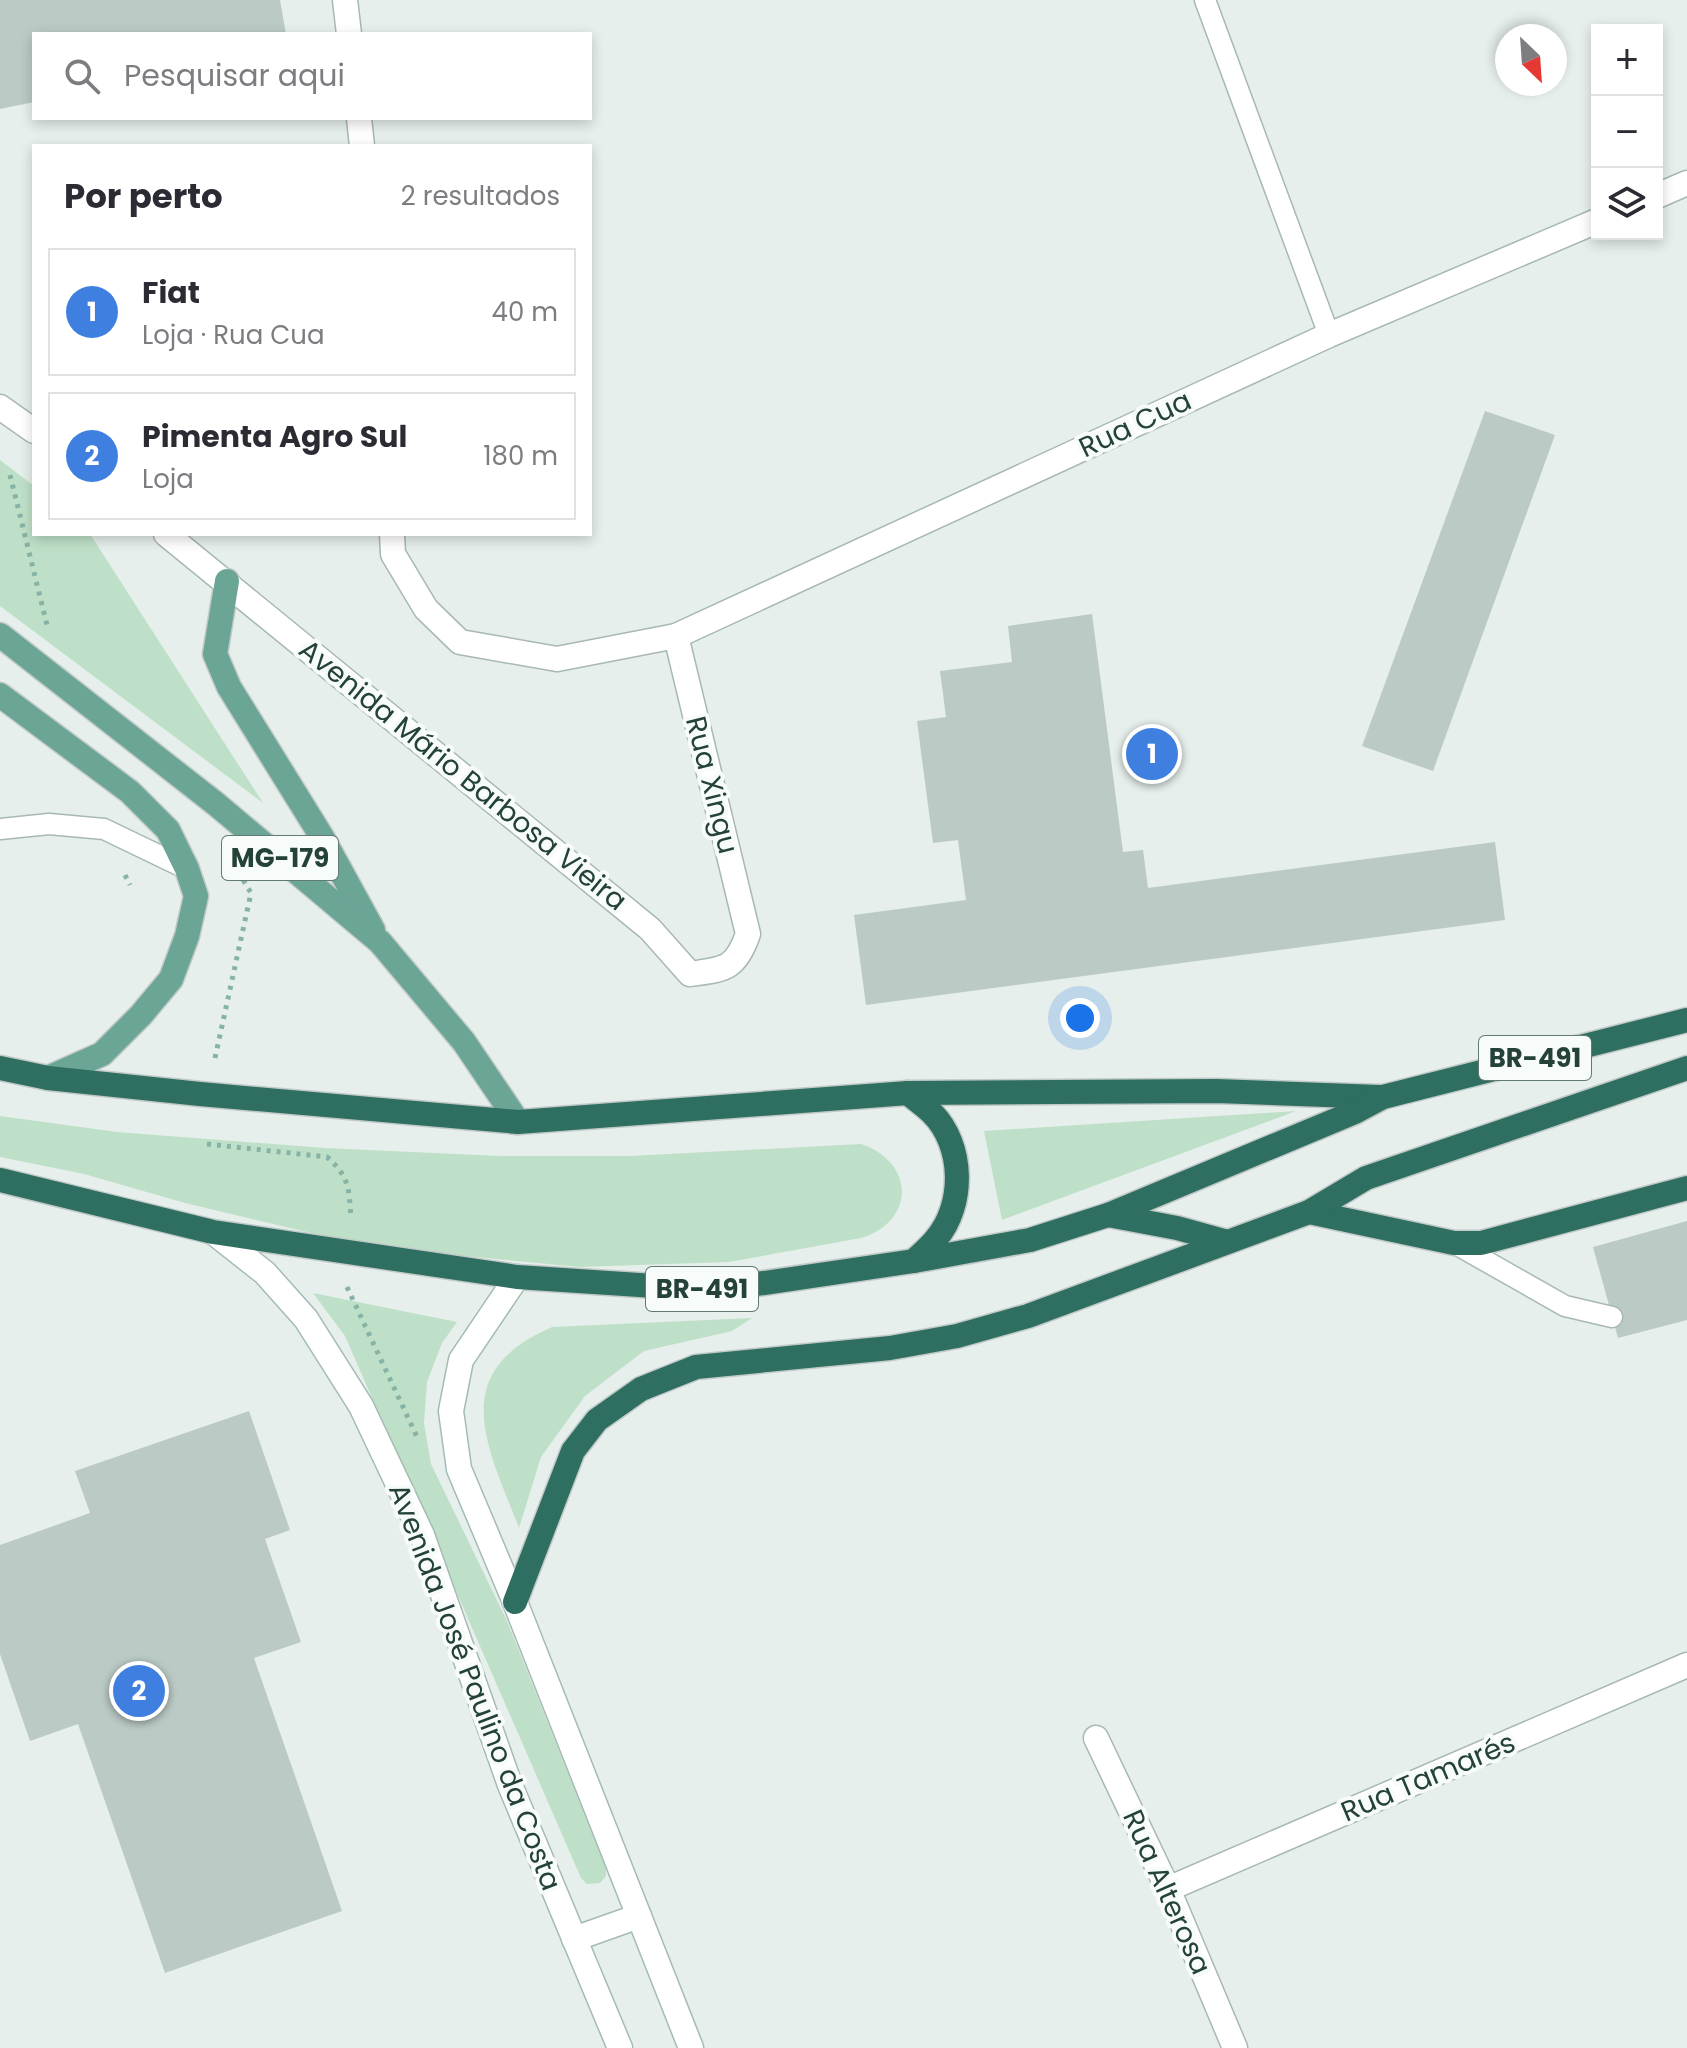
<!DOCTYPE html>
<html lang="pt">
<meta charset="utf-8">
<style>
:root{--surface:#fff;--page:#f7f7f7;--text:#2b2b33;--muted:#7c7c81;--line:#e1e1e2;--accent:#ea580c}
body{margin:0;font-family:Poppins,sans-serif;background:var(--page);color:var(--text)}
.controls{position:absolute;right:24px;top:24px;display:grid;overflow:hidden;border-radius:0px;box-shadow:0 4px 12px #0003}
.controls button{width:72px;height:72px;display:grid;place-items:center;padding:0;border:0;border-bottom:2px solid var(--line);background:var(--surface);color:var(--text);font:40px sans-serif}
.compass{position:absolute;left:1495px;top:24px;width:72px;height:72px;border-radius:50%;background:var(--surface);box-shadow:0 4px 12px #0003;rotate:155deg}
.you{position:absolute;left:1080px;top:1018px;width:28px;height:28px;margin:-20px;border:6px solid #fff;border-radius:50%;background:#1a73e8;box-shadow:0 0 0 12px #1a73e833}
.badge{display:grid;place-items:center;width:52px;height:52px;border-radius:50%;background:var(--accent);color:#fff;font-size:26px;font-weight:700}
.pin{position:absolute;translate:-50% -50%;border:4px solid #fff;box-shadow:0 2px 8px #0006}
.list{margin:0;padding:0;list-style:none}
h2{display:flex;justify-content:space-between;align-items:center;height:104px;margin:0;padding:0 32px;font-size:34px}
h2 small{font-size:26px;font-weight:400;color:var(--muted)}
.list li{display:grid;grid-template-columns:52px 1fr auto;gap:24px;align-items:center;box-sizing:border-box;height:128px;margin:0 16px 16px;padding:0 16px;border:2px solid var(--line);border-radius:0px}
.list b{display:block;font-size:30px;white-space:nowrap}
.list p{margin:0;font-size:26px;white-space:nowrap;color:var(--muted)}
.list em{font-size:26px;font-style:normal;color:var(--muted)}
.icon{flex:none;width:44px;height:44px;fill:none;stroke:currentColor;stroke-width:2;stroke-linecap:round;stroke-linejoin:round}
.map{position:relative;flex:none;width:1687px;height:2048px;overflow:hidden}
.search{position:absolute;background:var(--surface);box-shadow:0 4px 12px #0003;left:32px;top:32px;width:560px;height:88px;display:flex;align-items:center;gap:20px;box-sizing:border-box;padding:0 28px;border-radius:0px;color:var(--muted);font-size:30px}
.panel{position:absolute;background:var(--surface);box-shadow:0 4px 12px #0003;left:32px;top:144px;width:560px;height:392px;border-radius:0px}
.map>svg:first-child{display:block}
.green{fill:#bfe0c8}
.building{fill:#bbcac4}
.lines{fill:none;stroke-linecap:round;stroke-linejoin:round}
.lane-casing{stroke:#a8b8b2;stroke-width:23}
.street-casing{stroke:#a8b8b2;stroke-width:27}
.secondary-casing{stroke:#a4bbb3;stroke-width:27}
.primary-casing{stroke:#c2cac8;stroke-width:27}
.highway-casing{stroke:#c2cac8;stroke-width:27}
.path{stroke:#86b3a5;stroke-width:5;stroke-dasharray:4 6;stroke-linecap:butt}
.lane{stroke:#fff;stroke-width:20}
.street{stroke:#fff;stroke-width:24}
.secondary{stroke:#fff;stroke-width:24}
.primary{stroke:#6aa596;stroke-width:24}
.highway{stroke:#2f6f62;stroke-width:24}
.labels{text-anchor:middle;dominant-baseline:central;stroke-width:8;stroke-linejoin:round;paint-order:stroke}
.shield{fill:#f7fbf9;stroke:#637a73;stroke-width:2}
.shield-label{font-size:26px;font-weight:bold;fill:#24423a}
.street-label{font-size:28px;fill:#24423a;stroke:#f7fbf9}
</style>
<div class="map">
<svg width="1687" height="2048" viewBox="0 0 1687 2048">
<rect width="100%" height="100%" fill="#e6efeb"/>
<!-- green -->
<g class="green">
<path d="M0,460L34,486V534H90L263,803L0,606Z"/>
<path d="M1296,1111L1002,1220L984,1131Z"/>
<path d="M0,1116L117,1132L325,1148L500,1156H630L861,1144C915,1162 916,1221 861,1238L729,1262L580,1267L370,1247L185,1203L84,1174L0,1157Z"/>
<path d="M313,1293L457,1322L442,1343L427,1382L424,1423L431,1464L507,1621L606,1868V1876L600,1883L587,1884L581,1878L345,1336Z"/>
<path d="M752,1318L732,1331L644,1351L585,1396L541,1457L519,1528C487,1445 446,1373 552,1327Z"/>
</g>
<!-- building -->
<g class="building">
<path d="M0,0H280L286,34H34V102L0,109Z"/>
<path d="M1485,411L1555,435L1433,771L1362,746Z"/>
<path d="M1092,614L1123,852L1143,850L1148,888L1495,842L1505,920L866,1005L854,915L966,900L958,840L933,843L917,721L946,717L940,671L1012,662L1008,626Z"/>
<path d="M1687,1221V1320L1618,1338L1593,1247Z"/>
<path d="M249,1411L290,1530L265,1539L301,1642L254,1658L342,1911L165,1973L78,1724L30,1741L0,1654V1545L90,1513L75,1471Z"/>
</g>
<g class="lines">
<!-- lane casing -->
<g class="lane-casing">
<g id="lane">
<path d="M1205,0L1329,335"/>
<path d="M0,829L49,824L104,829L187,869"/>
<path d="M1454,1243L1565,1306L1612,1317"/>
</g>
</g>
<!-- street casing -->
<g class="street-casing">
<g id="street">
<path d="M345,0L349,34"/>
<path d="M359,118L362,146"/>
<path d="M1657,196L1687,183"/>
<path d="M0,407L34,431"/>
<path d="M166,534L650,929L690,974C725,969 735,970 748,934L676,636"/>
<path d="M392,534L393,554L426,609L460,642L557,659L676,636L1329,335L1597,221"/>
<path d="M1096,1738L1168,1889L1235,2048"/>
<path d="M1168,1889L1687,1665"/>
</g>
</g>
<!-- secondary casing -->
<g class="secondary-casing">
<g id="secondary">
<path d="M213,1232L265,1273L306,1319L361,1406L422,1535L510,1785L620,2048"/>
<path d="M517,1277L461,1360L451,1411L459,1469L515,1602L691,2048"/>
<path d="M574,1939L639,1916"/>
</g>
</g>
<!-- primary casing -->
<g class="primary-casing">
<g id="primary">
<path d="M227,581L215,654L229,687L322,837L373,930"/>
<path d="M0,635L216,804L380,942L464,1042L518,1122"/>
<path d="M0,695L130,792L168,830L187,869L196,896L187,936L171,979L141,1015L102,1054L48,1078"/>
</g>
</g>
<!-- highway casing -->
<g class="highway-casing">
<g id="highway">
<path d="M0,1068L48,1078L200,1094L518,1122L908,1093L1216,1091L1380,1097"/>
<path d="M908,1093C916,1100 925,1106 932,1113C964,1145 965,1205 936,1239C930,1247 921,1254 914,1261"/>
<path d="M0,1180L213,1232L517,1277L716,1290L914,1261L1030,1240L1108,1215L1355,1112L1383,1097L1687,1020"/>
<path d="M1309,1212L1454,1243H1481L1687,1188"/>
<path d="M1108,1215L1177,1228L1224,1241"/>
<path d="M515,1602L573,1451L597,1420L641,1389L696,1367L890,1348L957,1336L1028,1316L1309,1212L1366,1178L1687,1068"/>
</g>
</g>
<!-- path -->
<g class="path">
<path d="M10,475L47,625L45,629"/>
<path d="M125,875L130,885"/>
<path d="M215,1058L251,893L242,878L232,869"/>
<path d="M207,1144L327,1157C350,1177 349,1190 351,1219"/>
<path d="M347,1287L417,1437"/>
</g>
<!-- lane -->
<use href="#lane" class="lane"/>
<!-- street -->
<use href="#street" class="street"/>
<!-- secondary -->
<use href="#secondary" class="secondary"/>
<!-- primary -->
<use href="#primary" class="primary"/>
<!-- highway -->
<use href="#highway" class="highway"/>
</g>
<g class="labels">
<!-- shield labels -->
<g class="shield">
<rect x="222" y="836" width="116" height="44" rx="6"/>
<rect x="1479" y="1036" width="112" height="44" rx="6"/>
<rect x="646" y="1267" width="112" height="44" rx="6"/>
</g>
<g class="shield-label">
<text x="280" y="858">MG-179</text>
<text x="1535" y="1058">BR-491</text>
<text x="702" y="1289">BR-491</text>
</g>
<!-- street labels -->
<g class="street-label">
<text transform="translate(1135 424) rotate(-25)">Rua Cua</text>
<text transform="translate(463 775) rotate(39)">Avenida Mário Barbosa Vieira</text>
<text transform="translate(712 785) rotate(76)">Rua Xingu</text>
<text transform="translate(475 1687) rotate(69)">Avenida José Paulino da Costa</text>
<text transform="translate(1428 1777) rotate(-23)">Rua Tamarés</text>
<text transform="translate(1167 1892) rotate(66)">Rua Alterosa</text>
</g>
</g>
</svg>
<div class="controls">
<button>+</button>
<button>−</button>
<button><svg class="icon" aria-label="layers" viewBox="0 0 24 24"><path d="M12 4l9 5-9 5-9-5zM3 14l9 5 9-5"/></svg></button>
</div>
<svg class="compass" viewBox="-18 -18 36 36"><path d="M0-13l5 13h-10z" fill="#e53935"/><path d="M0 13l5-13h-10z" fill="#7c7c81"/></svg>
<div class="you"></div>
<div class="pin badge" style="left:1152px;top:754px;background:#3f7fe0">1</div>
<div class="pin badge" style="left:139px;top:1691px;background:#3f7fe0">2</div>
<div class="search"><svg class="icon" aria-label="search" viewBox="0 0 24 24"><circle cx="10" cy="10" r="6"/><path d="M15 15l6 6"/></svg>Pesquisar aqui</div>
<section class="panel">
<h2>Por perto<small>2 resultados</small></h2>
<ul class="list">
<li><span class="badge" style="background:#3f7fe0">1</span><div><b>Fiat</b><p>Loja · Rua Cua</p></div><em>40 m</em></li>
<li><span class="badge" style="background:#3f7fe0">2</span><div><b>Pimenta Agro Sul</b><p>Loja</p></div><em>180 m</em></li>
</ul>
</section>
</div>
